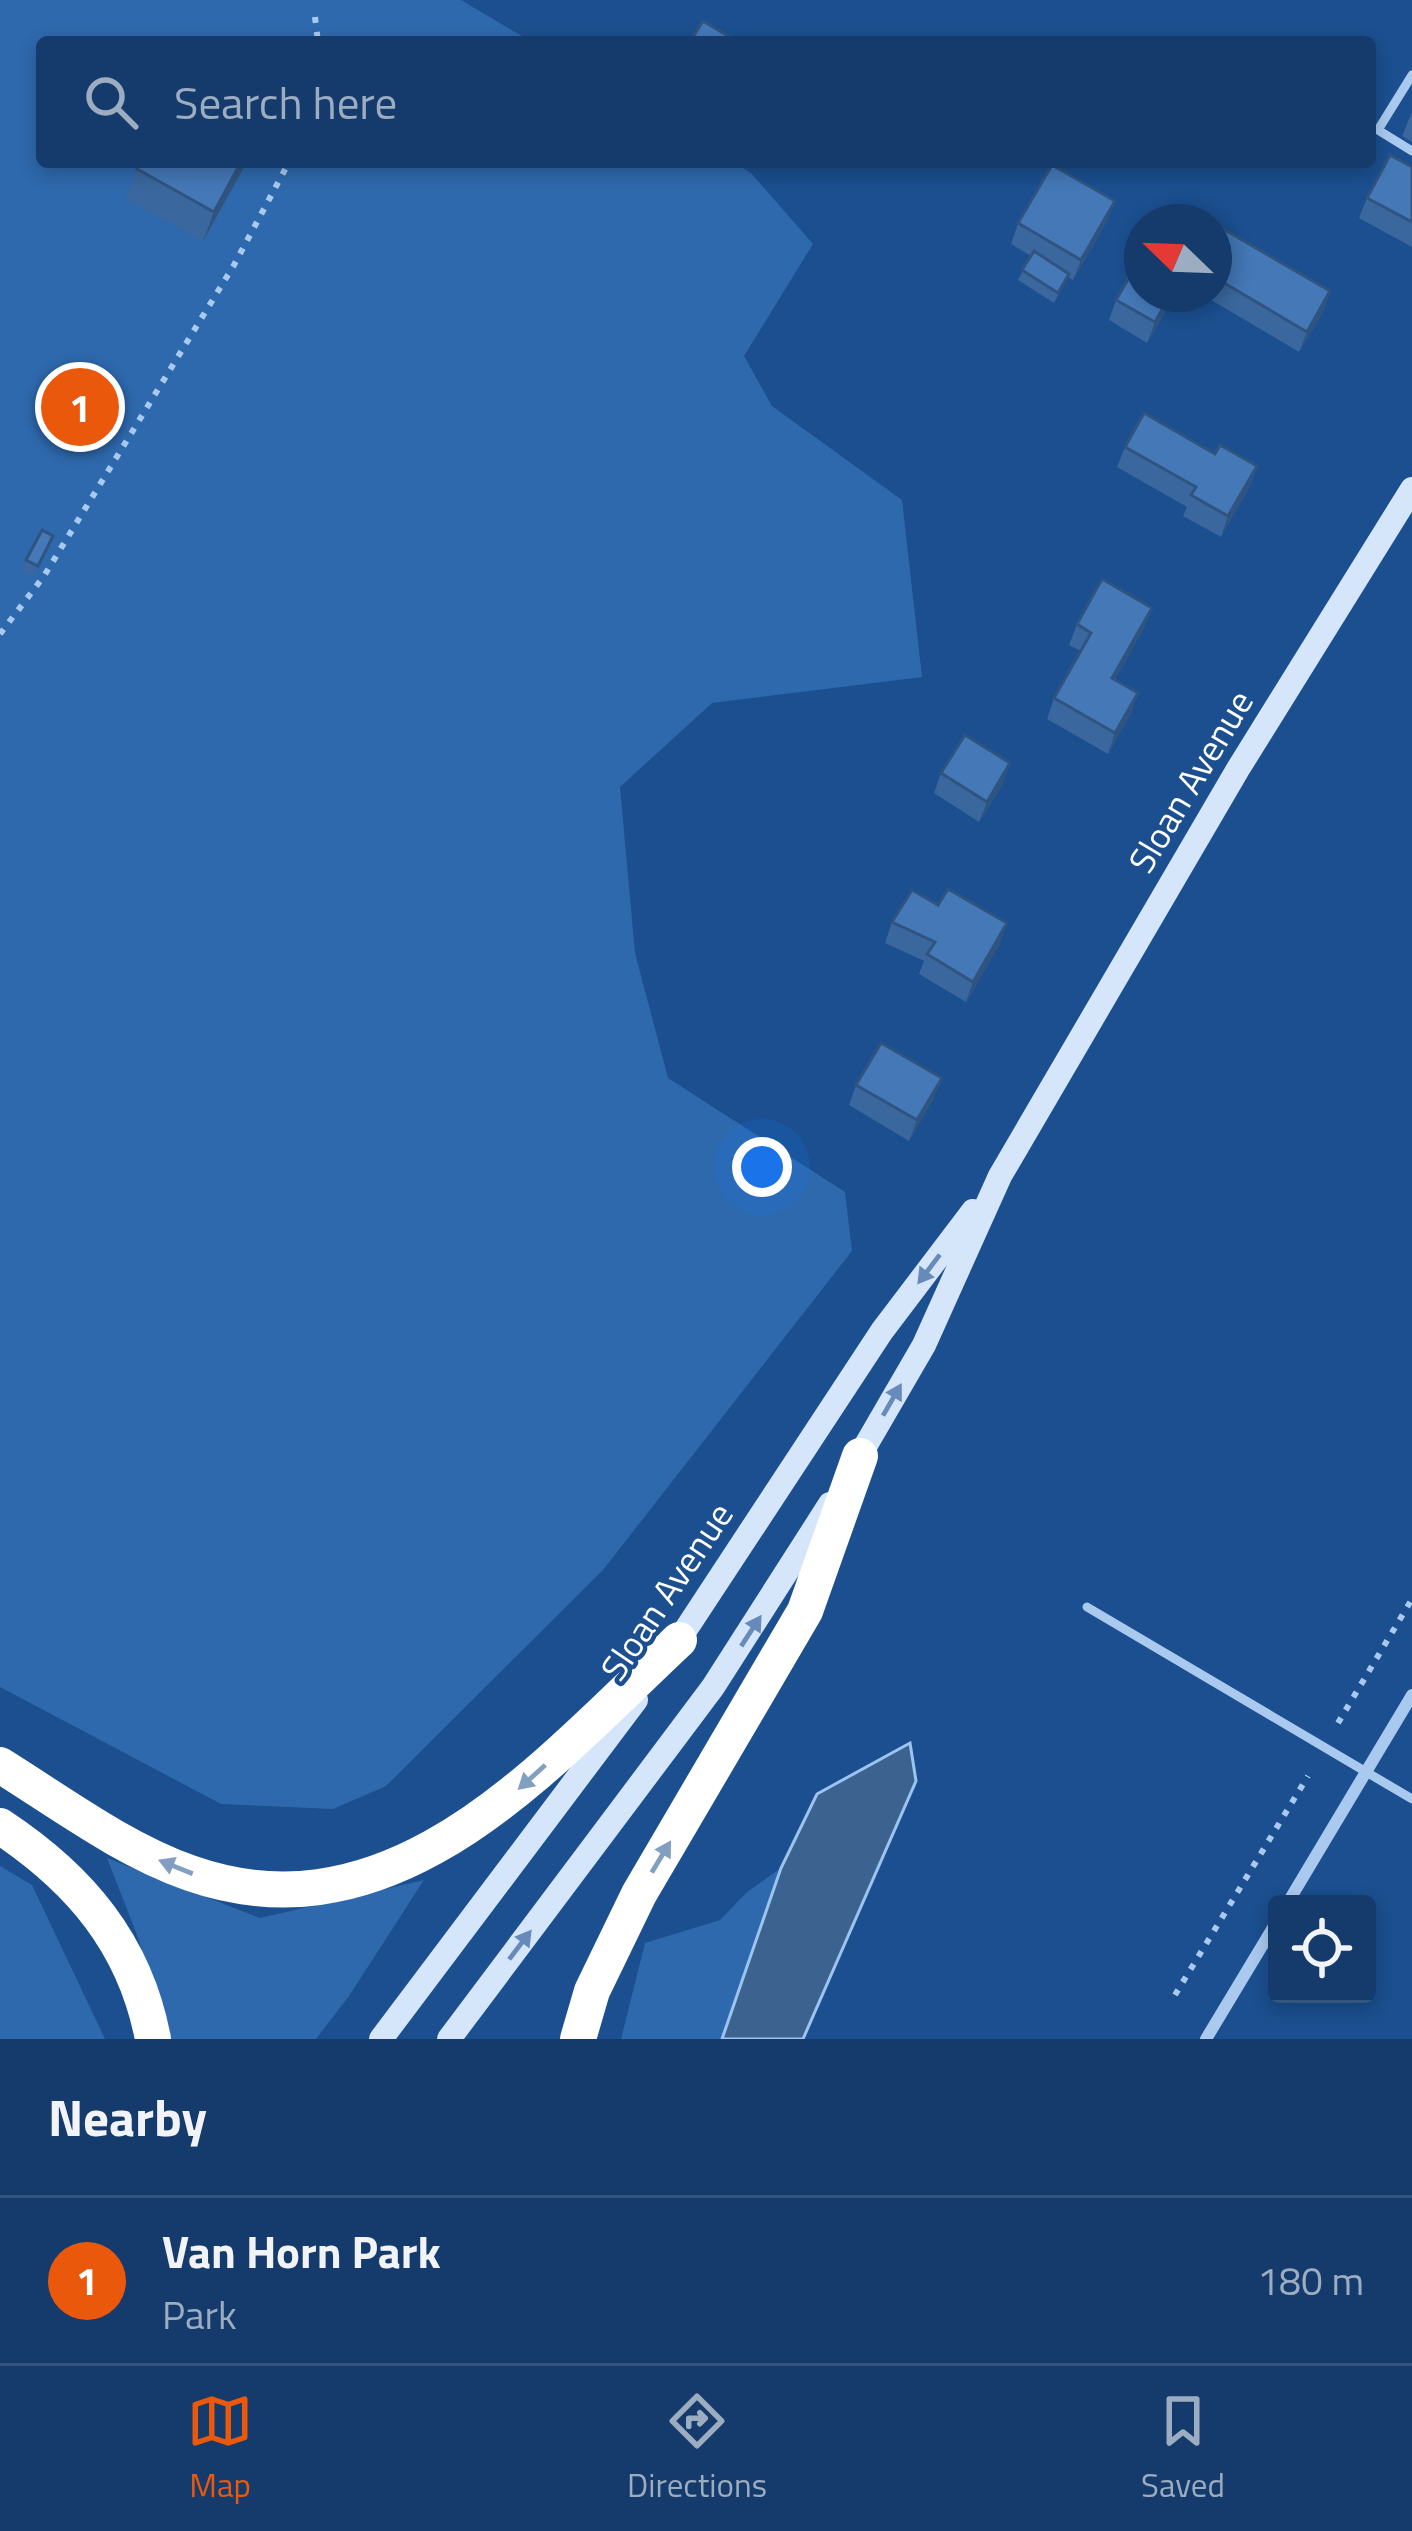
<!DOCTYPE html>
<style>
:root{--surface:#143b6b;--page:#214673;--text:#f1f3f6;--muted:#9dadc1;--line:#33557e;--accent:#ea580c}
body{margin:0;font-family:"Titillium Web",sans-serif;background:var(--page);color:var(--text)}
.controls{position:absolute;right:36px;bottom:36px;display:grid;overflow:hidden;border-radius:12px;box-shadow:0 6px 18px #0003}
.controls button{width:108px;height:108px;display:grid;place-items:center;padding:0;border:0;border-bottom:3px solid var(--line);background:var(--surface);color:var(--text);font:60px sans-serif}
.compass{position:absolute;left:1124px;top:204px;width:108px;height:108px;border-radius:50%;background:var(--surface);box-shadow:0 6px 18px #0003;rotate:293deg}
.you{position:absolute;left:762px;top:1167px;width:42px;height:42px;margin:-30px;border:9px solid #fff;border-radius:50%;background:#1a73e8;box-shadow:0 0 0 18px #1a73e833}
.badge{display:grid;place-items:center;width:78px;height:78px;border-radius:50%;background:var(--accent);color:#fff;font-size:39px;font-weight:700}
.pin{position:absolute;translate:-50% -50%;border:6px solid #fff;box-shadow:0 3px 12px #0006}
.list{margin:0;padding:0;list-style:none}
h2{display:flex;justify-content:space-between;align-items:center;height:156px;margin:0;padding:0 48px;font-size:51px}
h2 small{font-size:39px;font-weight:400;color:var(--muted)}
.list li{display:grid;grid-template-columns:78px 1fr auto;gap:36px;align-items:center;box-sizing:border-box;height:168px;padding:0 48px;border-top:3px solid var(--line)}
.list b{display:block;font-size:45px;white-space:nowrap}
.list p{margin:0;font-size:39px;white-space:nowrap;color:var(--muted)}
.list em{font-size:39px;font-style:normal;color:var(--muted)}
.icon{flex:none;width:66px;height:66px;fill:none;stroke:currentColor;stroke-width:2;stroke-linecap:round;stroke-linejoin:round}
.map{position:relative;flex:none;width:1412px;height:2039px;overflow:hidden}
.search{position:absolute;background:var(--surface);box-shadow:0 6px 18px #0003;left:36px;right:36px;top:36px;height:132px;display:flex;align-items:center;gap:30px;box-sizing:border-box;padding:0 42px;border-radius:12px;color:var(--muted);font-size:45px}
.sheet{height:324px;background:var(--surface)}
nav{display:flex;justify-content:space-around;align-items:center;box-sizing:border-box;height:168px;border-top:3px solid var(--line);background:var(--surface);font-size:33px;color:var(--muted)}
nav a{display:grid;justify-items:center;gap:6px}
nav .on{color:var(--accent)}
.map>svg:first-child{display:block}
.green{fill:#2e69ad}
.water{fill:#3c6290;stroke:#9cc4f0;stroke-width:3}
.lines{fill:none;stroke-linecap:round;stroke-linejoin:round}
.path{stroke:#a9c9ee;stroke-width:6;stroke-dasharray:6 9;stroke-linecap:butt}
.service{stroke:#a9c9ee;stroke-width:9}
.minor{stroke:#a9c9ee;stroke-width:12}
.secondary{stroke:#d6e6fa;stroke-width:24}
.motorway{stroke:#fff;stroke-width:36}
.wall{fill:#3a679d}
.shaded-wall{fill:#305480}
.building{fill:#4478b7;stroke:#305480;stroke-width:3}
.oneway{fill:#668bba}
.oneway2{fill:#829ec1}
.labels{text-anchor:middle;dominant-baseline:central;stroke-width:9;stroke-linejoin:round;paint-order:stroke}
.street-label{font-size:36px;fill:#fff;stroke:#1b4f8f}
</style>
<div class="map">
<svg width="1412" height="2039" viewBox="0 0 1412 2039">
<rect width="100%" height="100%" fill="#1b4f8f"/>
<!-- green -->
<g class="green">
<path d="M0,0H461L532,42H42V162H733L751,173L813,244L744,356L772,406L902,500L922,677L712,703L620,787L635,953L668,1078L845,1192L852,1251L603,1570L386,1786L333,1809L221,1804L0,1687Z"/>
<path d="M107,1858L260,1918L424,1880L349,1996L316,2039H171L137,1935Z"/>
<path d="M0,1866L32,1885L105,2039H0Z"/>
<path d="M781,1868L722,2039H621L645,1943L720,1920L747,1892Z"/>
</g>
<!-- water -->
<path class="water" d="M910,1743L916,1781L803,2039H722L781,1868L817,1794Z"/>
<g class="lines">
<!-- path -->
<g class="path">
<path d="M315,17L318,42"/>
<path d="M0,634L44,576L234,265L289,162"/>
<path d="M1338,1723L1412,1599"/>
<path d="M1175,1995L1308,1776"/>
</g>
<!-- service -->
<g class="service">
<path d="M1412,75L1378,130L1412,151"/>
<path d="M1087,1607L1412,1799"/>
</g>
<!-- minor -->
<g class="minor">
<path d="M1287,1904L1412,1695"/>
<path d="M1206,2039L1277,1921"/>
</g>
<!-- secondary -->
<g class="secondary">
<path d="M852,1469L924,1345L1000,1176L1238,769L1412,489"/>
<path d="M671,1652L882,1331L973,1211"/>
<path d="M381,2039L636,1700"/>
<path d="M449,2039L713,1687L830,1504"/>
</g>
<!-- motorway -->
<g class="motorway">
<path d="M0,1765C61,1803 122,1849 190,1873C395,1945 545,1765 679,1640"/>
<path d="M0,1826C80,1879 135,1944 153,2039"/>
<path d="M578,2039L592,1991L639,1894L805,1611L860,1456"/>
</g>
</g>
<!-- wall -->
<g class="wall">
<path d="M1412,112V142L1402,136Z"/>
<path d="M247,162L203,241L126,199L137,169Z"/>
<path d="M1412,167V247L1359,218L1367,198Z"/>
<path d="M1107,221L1073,280L1068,277L1054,303L1018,280L1031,256L1011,244L1018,223Z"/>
<path d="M1214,232L1330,291L1323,312L1299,352L1201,294H1214Z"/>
<path d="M1171,294L1165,312L1147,343L1109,320L1116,300Z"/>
<path d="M1125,447L1215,454L1257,466L1250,486L1221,537L1183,516L1187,507L1117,467Z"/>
<path d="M50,546L34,576L22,570L26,560Z"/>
<path d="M1152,608L1144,628L1115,679L1138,693L1131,713L1108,754L1047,719L1054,698L1081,651L1069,645L1077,624Z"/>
<path d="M941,773L1003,784L979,822L934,793Z"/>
<path d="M892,922L1000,944L966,1002L919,974L924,961L885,943Z"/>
<path d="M856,1085L934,1098L909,1141L849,1105Z"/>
</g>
<!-- shaded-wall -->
<g class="shaded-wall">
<path d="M241,162H247L203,241L214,212Z"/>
<path d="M1115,201L1107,221L1073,280L1081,260Z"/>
<path d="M1330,291L1323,312L1299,352L1307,332Z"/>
<path d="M1171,294L1165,312L1147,343L1155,322Z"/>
<path d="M1257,466L1250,486L1221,537L1228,516Z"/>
<path d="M1152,608L1144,628L1105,698L1112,678Z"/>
<path d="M1138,693L1131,713L1108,754L1115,733Z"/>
<path d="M1010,763L1003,784L979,822L987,802Z"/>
<path d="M1007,923L1000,944L966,1002L973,982Z"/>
<path d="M942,1078L934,1098L909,1141L917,1120Z"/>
</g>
<!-- building -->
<g class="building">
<path d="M703,21L738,42H690Z"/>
<path d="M1390,155L1412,167V222L1367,198Z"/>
<path d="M141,162H241L214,212L137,169Z"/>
<path d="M1052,165L1115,201L1081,260L1018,223Z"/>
<path d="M1218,226L1330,291L1307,332L1214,277V232Z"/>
<path d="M1034,251L1069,274L1058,293L1022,270Z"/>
<path d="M1134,269L1142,274V294H1171L1155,322L1116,300Z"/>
<path d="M1144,413L1215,454L1220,445L1257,466L1228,516L1191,495L1196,487L1125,447Z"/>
<path d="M42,530L53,536L38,566L26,560Z"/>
<path d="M1102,579L1152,608L1112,678L1138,693L1115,733L1054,698L1091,633L1077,624Z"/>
<path d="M965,735L1010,763L987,802L941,773Z"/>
<path d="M948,889L1007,923L973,982L927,954L935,942L892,922L912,890L938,905Z"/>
<path d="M881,1043L942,1078L917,1120L856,1085Z"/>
</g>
<!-- one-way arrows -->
<defs><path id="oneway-solid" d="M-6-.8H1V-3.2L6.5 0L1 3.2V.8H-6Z" transform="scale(3)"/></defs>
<g class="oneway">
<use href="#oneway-solid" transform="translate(929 1269) rotate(127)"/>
<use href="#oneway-solid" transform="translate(892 1400) rotate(-60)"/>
<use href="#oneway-solid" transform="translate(751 1631) rotate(-57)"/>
<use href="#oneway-solid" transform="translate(520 1945) rotate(-53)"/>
</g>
<g class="oneway2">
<use href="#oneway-solid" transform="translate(532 1777) rotate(138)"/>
<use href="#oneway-solid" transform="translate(661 1857) rotate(-59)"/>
<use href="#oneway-solid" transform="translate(176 1867) rotate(-158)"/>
</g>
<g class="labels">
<!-- street labels -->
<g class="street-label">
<text transform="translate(1190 781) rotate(-59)">Sloan Avenue</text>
<text transform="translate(666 1591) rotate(-56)">Sloan Avenue</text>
</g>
</g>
</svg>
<div class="controls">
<button><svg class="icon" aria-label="locate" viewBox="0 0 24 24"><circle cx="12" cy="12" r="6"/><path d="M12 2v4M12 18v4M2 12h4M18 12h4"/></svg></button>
</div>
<svg class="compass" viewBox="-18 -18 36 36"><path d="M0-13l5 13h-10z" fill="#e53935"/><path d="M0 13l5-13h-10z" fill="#9dadc1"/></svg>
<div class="you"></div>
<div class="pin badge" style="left:80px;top:407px">1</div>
<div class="search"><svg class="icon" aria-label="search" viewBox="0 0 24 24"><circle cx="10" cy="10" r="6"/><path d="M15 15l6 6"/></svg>Search here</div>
</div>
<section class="sheet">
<h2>Nearby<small></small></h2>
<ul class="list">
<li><span class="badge">1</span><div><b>Van Horn Park</b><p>Park</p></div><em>180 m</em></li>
</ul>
</section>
<nav>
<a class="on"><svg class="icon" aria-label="map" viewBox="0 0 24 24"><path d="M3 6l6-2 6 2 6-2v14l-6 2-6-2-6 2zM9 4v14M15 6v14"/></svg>Map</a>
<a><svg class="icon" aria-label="directions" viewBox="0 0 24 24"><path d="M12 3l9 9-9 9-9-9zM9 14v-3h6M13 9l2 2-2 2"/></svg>Directions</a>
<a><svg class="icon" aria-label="saved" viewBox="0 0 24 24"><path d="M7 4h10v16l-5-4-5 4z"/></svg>Saved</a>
</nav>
